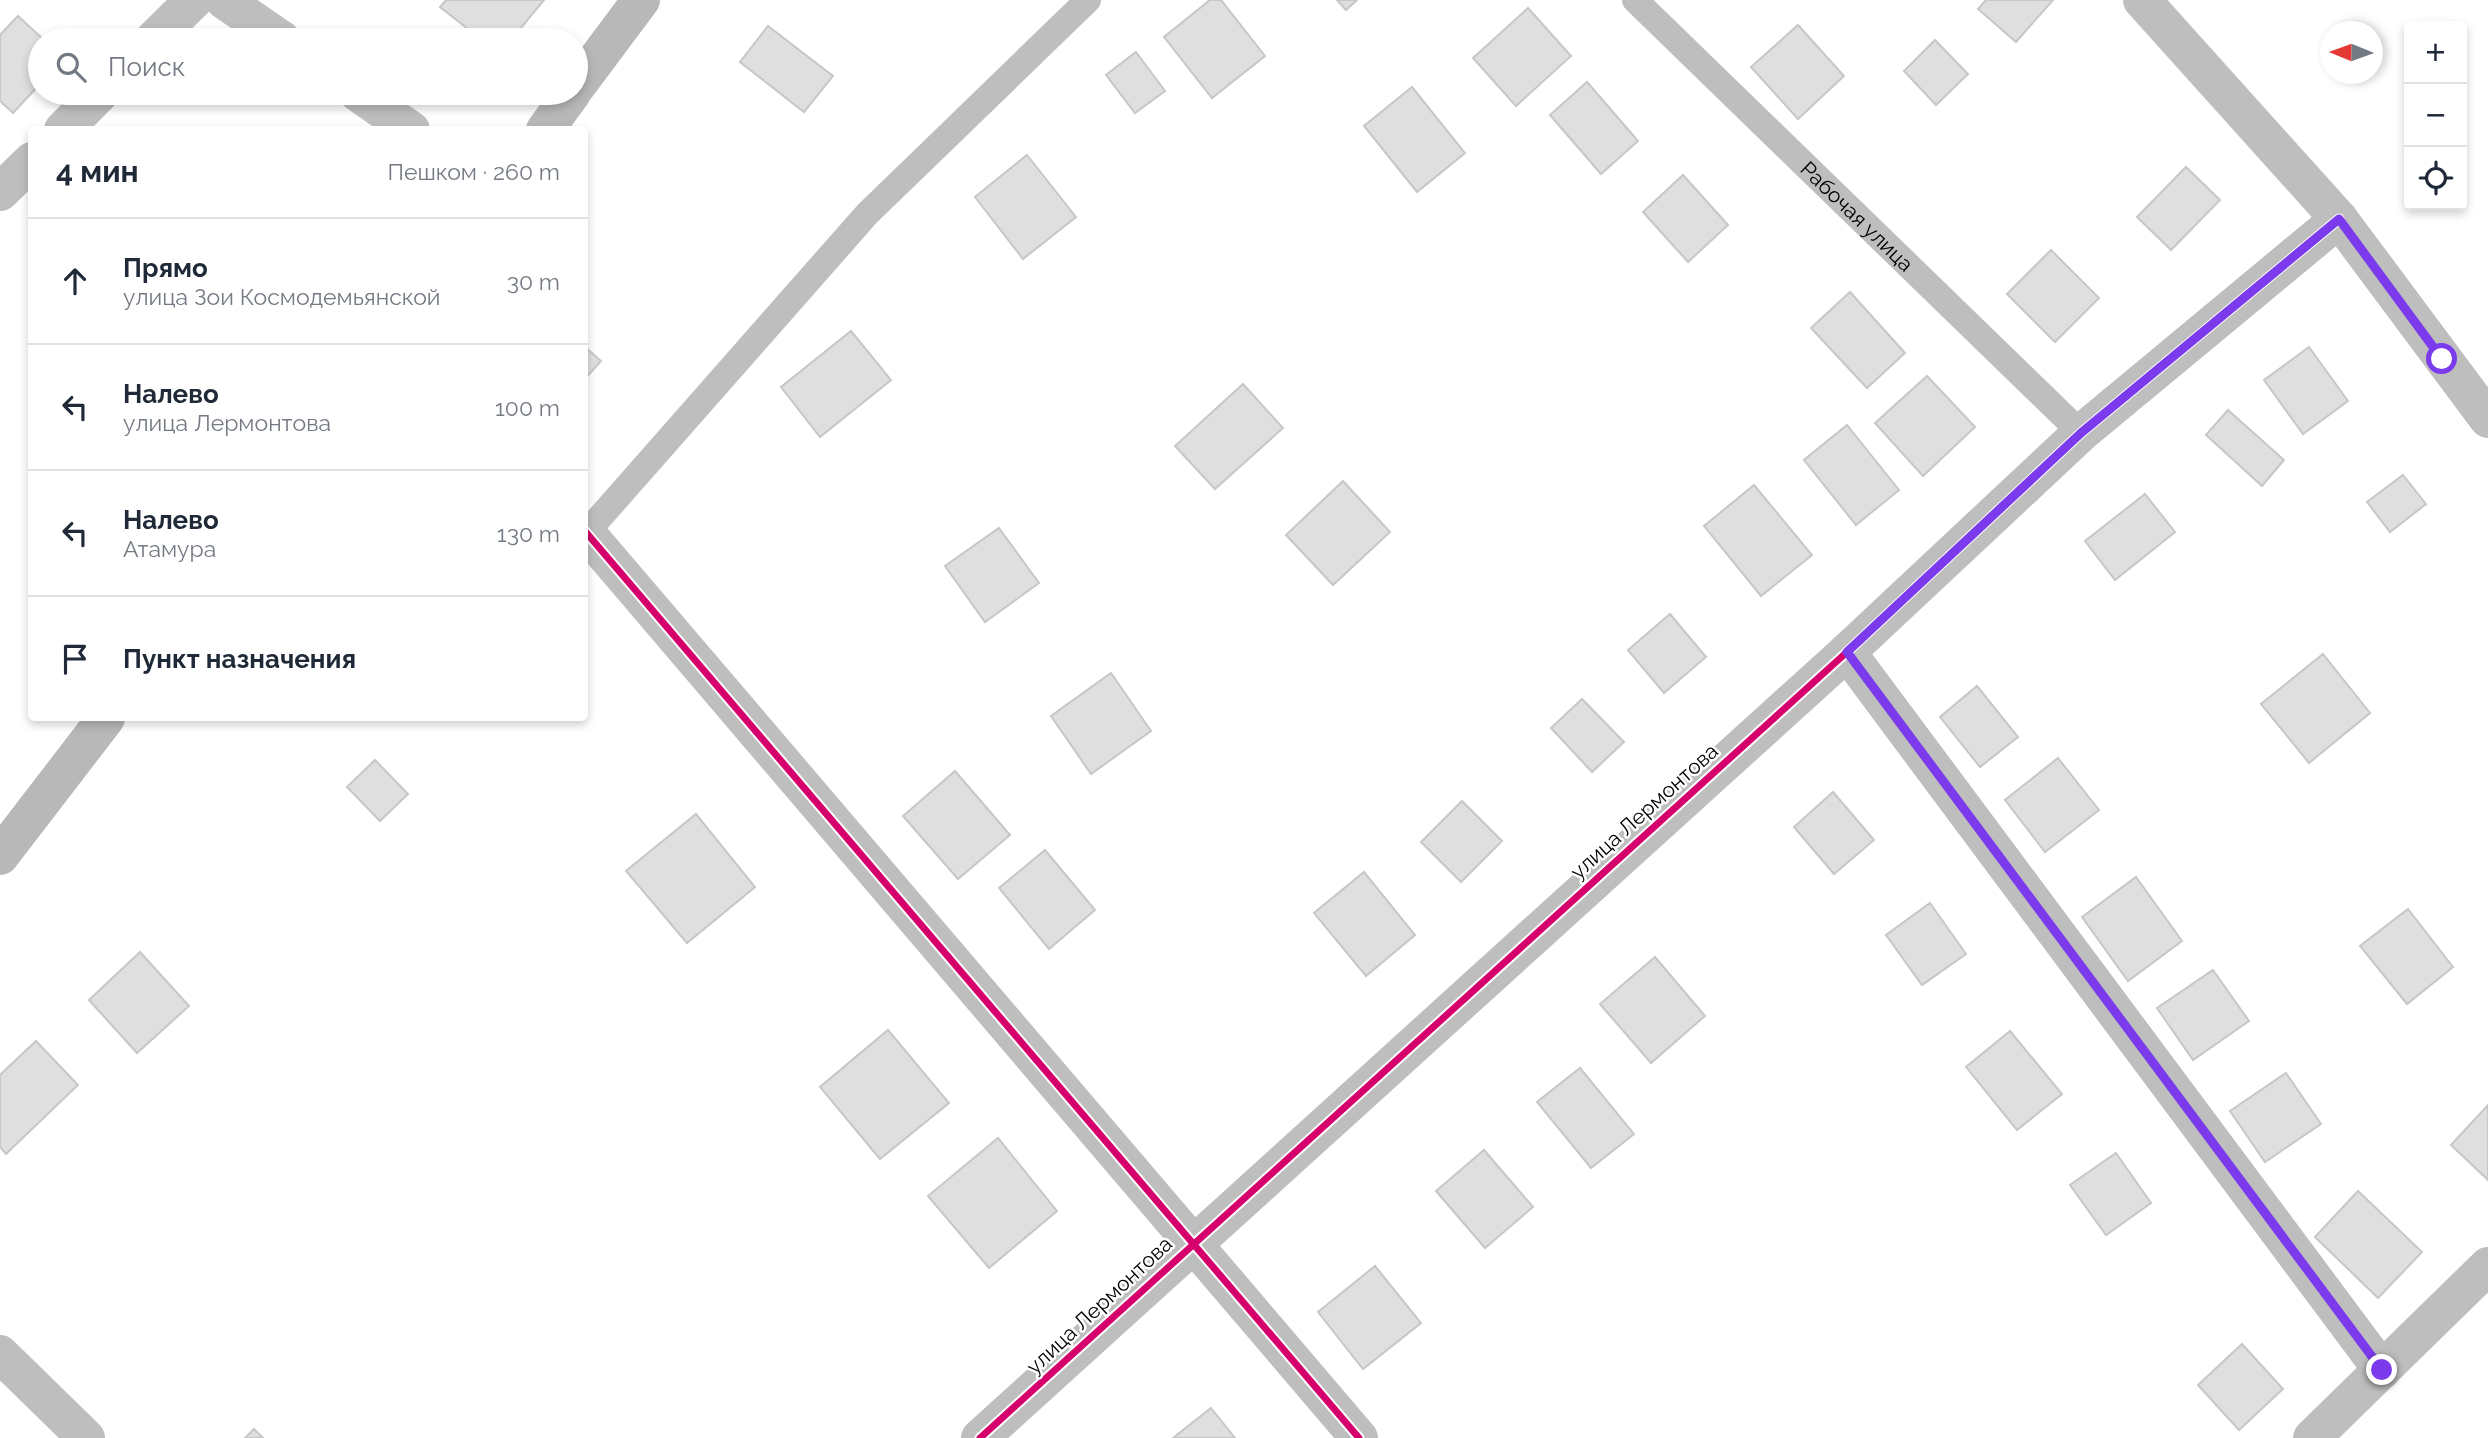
<!DOCTYPE html>
<html lang="ru">
<meta charset="utf-8">
<style>
:root{--surface:#fff;--page:#f2f2f3;--text:#1f2937;--muted:#747a83;--line:#e0e1e3}
body{margin:0;font-family:Raleway,sans-serif;background:var(--page);color:var(--text)}
.controls{position:absolute;right:21px;top:21px;display:grid;overflow:hidden;border-radius:7px;box-shadow:0 4px 10px #0003}
.controls button{width:63px;height:63px;display:grid;place-items:center;padding:0;border:0;border-bottom:2px solid var(--line);background:var(--surface);color:var(--text);font:35px sans-serif}
.compass{position:absolute;left:2320px;top:21px;width:63px;height:63px;border-radius:50%;background:var(--surface);box-shadow:0 4px 10px #0003;rotate:271deg}
.stop{position:absolute;width:21px;height:21px;margin:-16px;border:5px solid #7c3aed;border-radius:50%;background:#fff}
.stop.end{background:#7c3aed;border-color:#fff;box-shadow:0 2px 7px #0008}
.list{margin:0;padding:0;list-style:none}
h2{display:flex;justify-content:space-between;align-items:center;height:91px;margin:0;padding:0 28px;font-size:30px}
h2 small{font-size:23px;font-weight:400;color:var(--muted)}
.list li{display:grid;grid-template-columns:46px 1fr auto;gap:21px;align-items:center;box-sizing:border-box;height:126px;padding:0 28px;border-top:2px solid var(--line)}
.list b{display:block;font-size:26px;white-space:nowrap}
.list p{margin:0;font-size:23px;white-space:nowrap;color:var(--muted)}
.list em{font-size:23px;font-style:normal;color:var(--muted)}
.icon{flex:none;width:38px;height:38px;fill:none;stroke:currentColor;stroke-width:2;stroke-linecap:round;stroke-linejoin:round}
.map{position:relative;flex:none;width:2488px;height:1438px;overflow:hidden}
.search{position:absolute;background:var(--surface);box-shadow:0 4px 10px #0003;left:28px;top:28px;width:560px;height:77px;display:flex;align-items:center;gap:18px;box-sizing:border-box;padding:0 24px;border-radius:38px;color:var(--muted);font-size:26px}
.panel{position:absolute;background:var(--surface);box-shadow:0 4px 10px #0003;left:28px;top:126px;width:560px;height:595px;border-radius:7px}
.map>svg:first-child{display:block}
.building{fill:#dfdfdf;stroke:#c7c7c7;stroke-width:2}
.lines{fill:none;stroke-linecap:round;stroke-linejoin:round}
.lane{stroke:#bebebe;stroke-width:26}
.street{stroke:#bebebe;stroke-width:38}
.secondary{stroke:#b8b8b8;stroke-width:38}
.cycleway-casing{stroke:#fff;stroke-width:11}
.cycleway{stroke:#d6006c;stroke-width:7}
.route{stroke:#7c3aed;stroke-width:9}
.labels{text-anchor:middle;dominant-baseline:central;stroke-width:5;stroke-linejoin:round;paint-order:stroke}
.street-label{font-size:21px;fill:#000;stroke:#fff}
</style>
<div class="map">
<svg width="2488" height="1438" viewBox="0 0 2488 1438">
<rect width="100%" height="100%" fill="#fff"/>
<!-- building -->
<g class="building">
<path d="M446,0H544L511,40H482L440,7Z"/>
<path d="M1210,0H1221L1265,56L1212,98L1164,37Z"/>
<path d="M1337,0H1357L1346,10Z"/>
<path d="M1986,0H2053L2016,42L1978,9Z"/>
<path d="M1528,8L1571,56L1516,106L1473,58Z"/>
<path d="M18,16L44,40H40V84L13,113L0,101V35Z"/>
<path d="M1798,25L1844,76L1798,119L1751,67Z"/>
<path d="M768,26L833,76L804,112L740,62Z"/>
<path d="M1935,40L1968,74L1936,105L1904,71Z"/>
<path d="M1136,52L1165,91L1135,113L1106,75Z"/>
<path d="M1587,82L1638,141L1601,174L1550,115Z"/>
<path d="M1412,87L1465,153L1417,192L1364,126Z"/>
<path d="M1027,155L1076,217L1023,259L975,197Z"/>
<path d="M2186,167L2220,200L2171,250L2137,217Z"/>
<path d="M1683,175L1728,225L1688,262L1643,212Z"/>
<path d="M2051,250L2099,298L2055,342L2007,294Z"/>
<path d="M1850,292L1905,353L1867,388L1811,328Z"/>
<path d="M851,331L891,380L820,437L781,387Z"/>
<path d="M584,346L601,361L584,380Z"/>
<path d="M2309,347L2348,401L2303,434L2264,380Z"/>
<path d="M1927,376L1975,427L1923,476L1875,423Z"/>
<path d="M1243,384L1283,428L1215,489L1175,446Z"/>
<path d="M2228,410L2284,460L2262,486L2206,435Z"/>
<path d="M1847,425L1899,490L1856,525L1804,460Z"/>
<path d="M2403,475L2426,504L2390,532L2367,502Z"/>
<path d="M1343,481L1390,532L1333,585L1286,535Z"/>
<path d="M1754,485L1812,555L1761,596L1704,526Z"/>
<path d="M2145,494L2175,532L2115,580L2085,541Z"/>
<path d="M999,528L1039,583L985,622L945,566Z"/>
<path d="M1670,614L1706,657L1664,693L1628,650Z"/>
<path d="M2323,654L2370,713L2309,763L2261,704Z"/>
<path d="M1111,673L1151,731L1091,774L1051,716Z"/>
<path d="M1977,686L2018,737L1980,767L1940,717Z"/>
<path d="M1582,699L1624,742L1592,772L1551,728Z"/>
<path d="M2058,758L2099,810L2045,852L2005,800Z"/>
<path d="M375,760L408,794L380,821L347,787Z"/>
<path d="M955,771L1010,835L958,879L903,816Z"/>
<path d="M1833,792L1874,840L1834,874L1794,827Z"/>
<path d="M1462,801L1502,841L1461,882L1421,842Z"/>
<path d="M696,814L755,887L687,943L626,871Z"/>
<path d="M1045,850L1095,910L1049,949L999,888Z"/>
<path d="M1364,872L1415,935L1366,976L1314,913Z"/>
<path d="M2136,877L2182,941L2128,981L2082,917Z"/>
<path d="M1930,903L1966,954L1922,985L1886,935Z"/>
<path d="M2408,909L2453,967L2407,1004L2360,946Z"/>
<path d="M140,952L189,1006L137,1053L89,1000Z"/>
<path d="M1655,957L1705,1016L1651,1063L1600,1004Z"/>
<path d="M2213,970L2249,1021L2193,1060L2157,1008Z"/>
<path d="M888,1030L949,1103L880,1159L820,1087Z"/>
<path d="M2010,1031L2062,1094L2017,1130L1966,1067Z"/>
<path d="M36,1041L78,1085L6,1154L0,1147V1075Z"/>
<path d="M1580,1068L1634,1134L1591,1168L1537,1102Z"/>
<path d="M2286,1073L2321,1124L2265,1162L2230,1111Z"/>
<path d="M2488,1105V1180L2451,1145Z"/>
<path d="M998,1138L1057,1211L989,1268L928,1196Z"/>
<path d="M1484,1150L1533,1207L1485,1248L1436,1191Z"/>
<path d="M2116,1153L2151,1203L2106,1235L2070,1185Z"/>
<path d="M2358,1191L2422,1252L2378,1298L2315,1237Z"/>
<path d="M1375,1266L1421,1323L1363,1369L1318,1312Z"/>
<path d="M2242,1344L2283,1389L2239,1430L2198,1385Z"/>
<path d="M1211,1408L1235,1438H1173Z"/>
<path d="M254,1429L263,1438H245Z"/>
</g>
<g class="lines">
<!-- lane -->
<g class="lane">
<path id="s1" d="M1635,0L2081,433"/>
<path d="M587,532L867,214L1088,0"/>
</g>
<!-- street -->
<g class="street">
<path d="M224,0L282,40"/>
<path d="M2142,0L2339,219L2488,419"/>
<path d="M153,40L194,0"/>
<path d="M358,93L411,130"/>
<path d="M63,130L100,93"/>
<path d="M0,192L32,161"/>
<path d="M584,530L1359,1438"/>
<path d="M1847,652L2382,1370"/>
<path d="M0,1354L86,1438"/>
<path d="M980,1438L1847,652L2081,433L2339,219"/>
<path d="M2312,1438L2488,1266"/>
</g>
<!-- secondary -->
<g class="secondary">
<path d="M576,87L641,0"/>
<path d="M545,130L572,93"/>
<path d="M0,856L106,718"/>
</g>
<!-- cycleway casing -->
<g class="cycleway-casing">
<g id="cycleway">
<path d="M584,530L1359,1438"/>
<path d="M980,1438L1847,652L2081,433L2339,219"/>
</g>
</g>
<!-- cycleway -->
<use href="#cycleway" class="cycleway"/>
</g>
<g class="lines">
<!-- route -->
<path class="route" d="M2382,1370L1847,652L2081,433L2339,219L2442,359"/>
</g>
<g class="labels">
<!-- street labels -->
<g class="street-label">
<text stroke="none"><textPath href="#s1" startOffset="310">Рабочая улица</textPath></text>
<text transform="translate(1644 811) rotate(-42)">улица Лермонтова</text>
<text transform="translate(1099 1305) rotate(-43)">улица Лермонтова</text>
</g>
</g>
</svg>
<div class="controls">
<button>+</button>
<button>−</button>
<button><svg class="icon" aria-label="locate" viewBox="0 0 24 24"><circle cx="12" cy="12" r="6"/><path d="M12 2v4M12 18v4M2 12h4M18 12h4"/></svg></button>
</div>
<svg class="compass" viewBox="-18 -18 36 36"><path d="M0-13l5 13h-10z" fill="#e53935"/><path d="M0 13l5-13h-10z" fill="#747a83"/></svg>
<div class="stop" style="left:2442px;top:359px"></div>
<div class="stop end" style="left:2382px;top:1370px"></div>
<div class="search"><svg class="icon" aria-label="search" viewBox="0 0 24 24"><circle cx="10" cy="10" r="6"/><path d="M15 15l6 6"/></svg>Поиск</div>
<section class="panel">
<h2>4 мин<small>Пешком · 260 m</small></h2>
<ul class="list">
<li><svg class="icon" aria-label="ahead" viewBox="0 0 24 24"><path d="M12 20V5M6 11l6-6 6 6"/></svg><div><b>Прямо</b><p>улица Зои Космодемьянской</p></div><em>30 m</em></li>
<li><svg class="icon" aria-label="left" viewBox="0 0 24 24"><path d="M17 20v-9H6M10 6l-5 5 5 5"/></svg><div><b>Налево</b><p>улица Лермонтова</p></div><em>100 m</em></li>
<li><svg class="icon" aria-label="left" viewBox="0 0 24 24"><path d="M17 20v-9H6M10 6l-5 5 5 5"/></svg><div><b>Налево</b><p>Атамура</p></div><em>130 m</em></li>
<li><svg class="icon" aria-label="arrive" viewBox="0 0 24 24"><path d="M6 21V4h12l-3 4 3 4H6"/></svg><div><b>Пункт назначения</b></div></li>
</ul>
</section>
</div>
